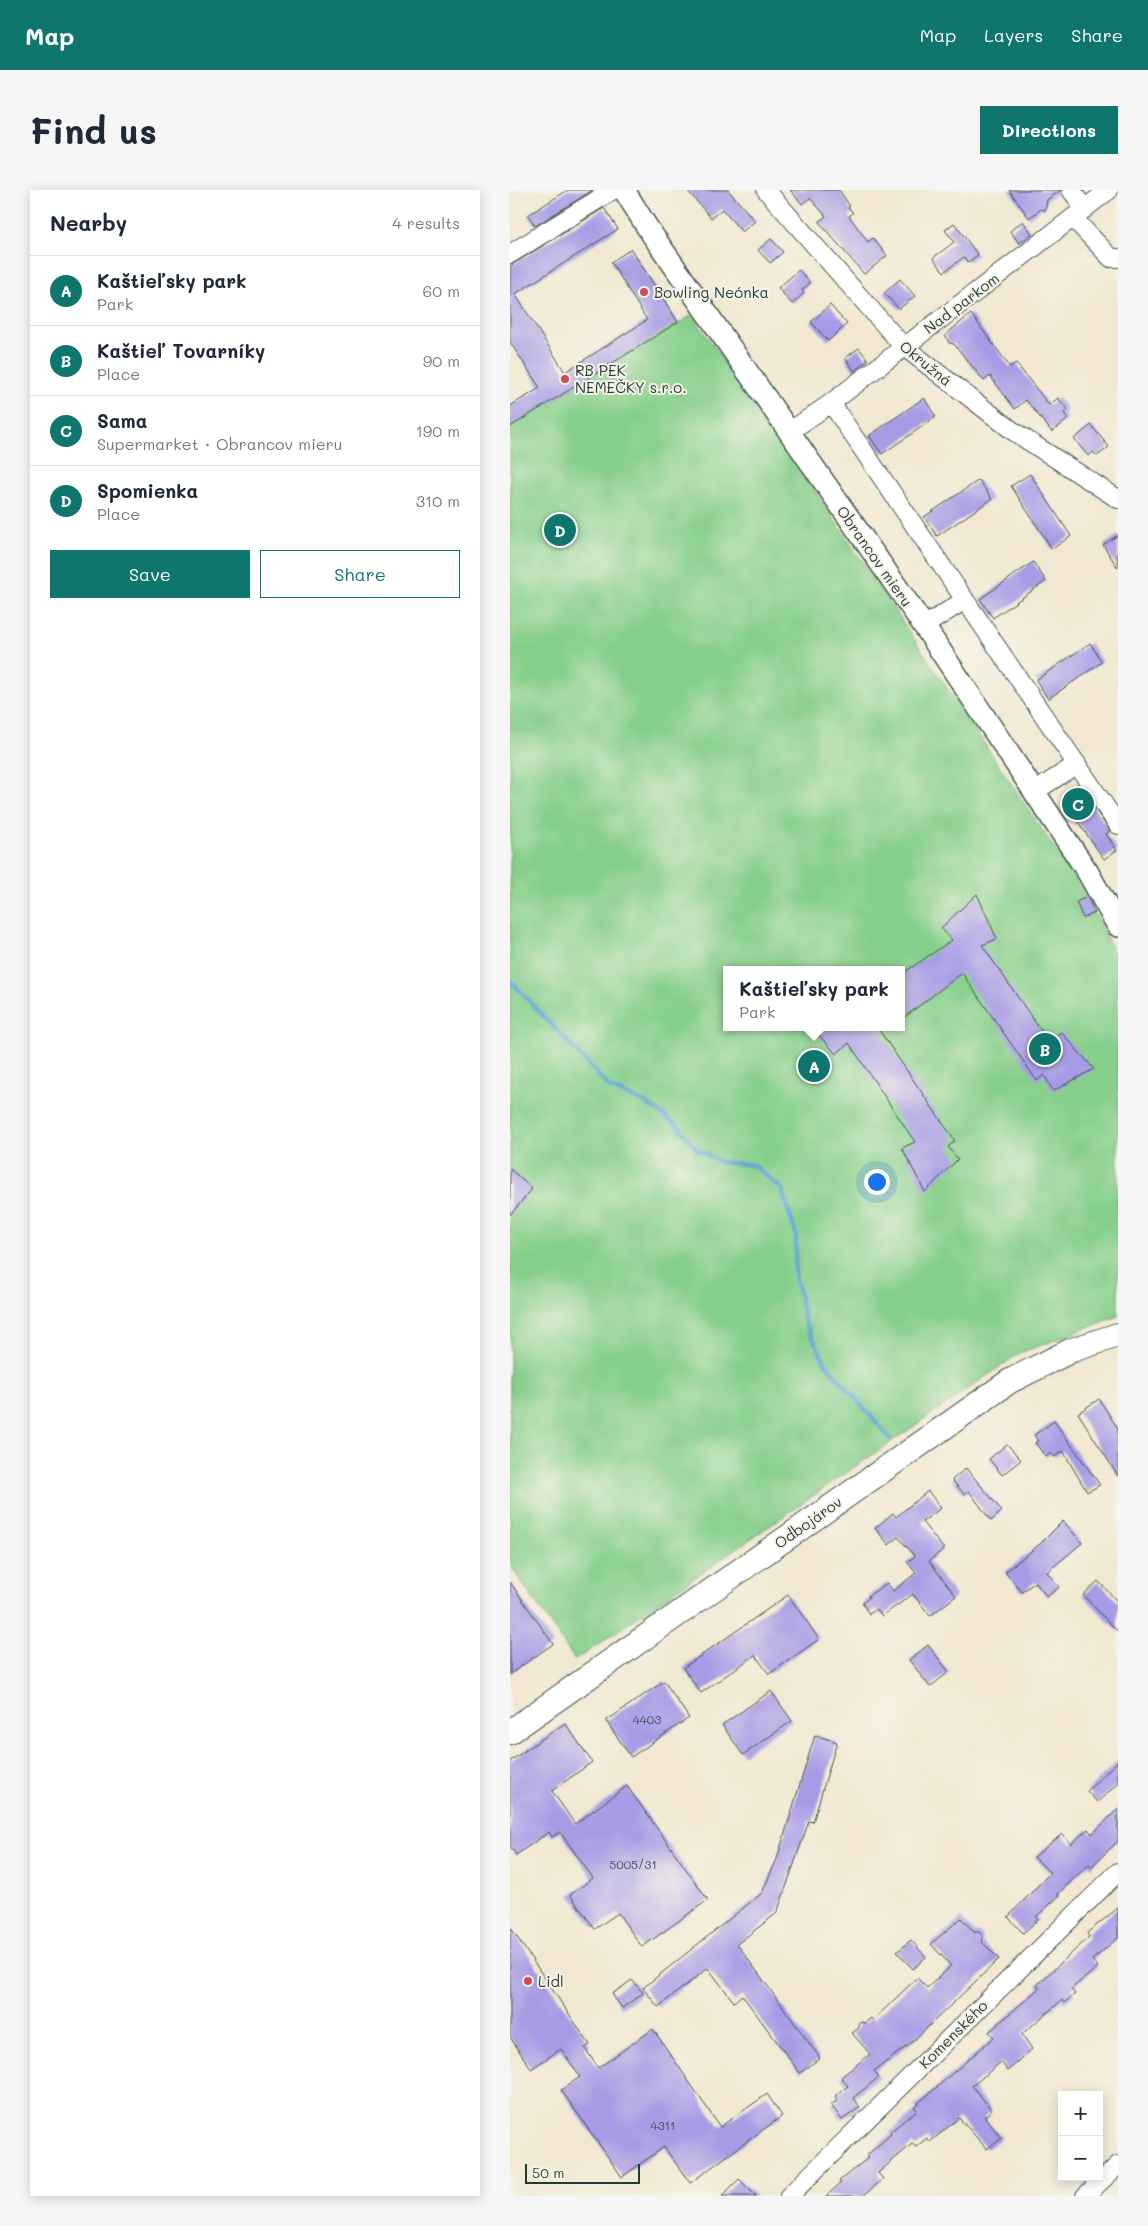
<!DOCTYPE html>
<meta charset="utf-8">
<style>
:root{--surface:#fff;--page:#f6f6f7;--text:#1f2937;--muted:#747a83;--line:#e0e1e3;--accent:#0f766e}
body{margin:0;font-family:Mali,sans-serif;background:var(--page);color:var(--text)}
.controls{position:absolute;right:15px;bottom:15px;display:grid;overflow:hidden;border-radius:0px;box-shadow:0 2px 12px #0003}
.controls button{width:45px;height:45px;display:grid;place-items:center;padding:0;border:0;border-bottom:1px solid var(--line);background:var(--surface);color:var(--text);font:25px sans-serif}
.scale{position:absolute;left:15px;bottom:12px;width:115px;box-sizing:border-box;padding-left:5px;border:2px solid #1f3d34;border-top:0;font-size:14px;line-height:18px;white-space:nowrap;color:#1f3d34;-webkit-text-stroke:4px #f7f3e8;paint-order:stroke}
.you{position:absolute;left:366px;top:991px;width:18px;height:18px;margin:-12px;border:4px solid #fff;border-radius:50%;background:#1a73e8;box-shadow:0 0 0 8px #1a73e833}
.badge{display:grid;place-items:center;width:32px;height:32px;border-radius:50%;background:var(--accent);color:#fff;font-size:16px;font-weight:700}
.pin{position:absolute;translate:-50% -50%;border:2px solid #fff;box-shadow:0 1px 5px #0006}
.popup{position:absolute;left:213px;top:776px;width:182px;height:65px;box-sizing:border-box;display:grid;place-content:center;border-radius:0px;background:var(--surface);filter:drop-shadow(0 1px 4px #0005);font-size:16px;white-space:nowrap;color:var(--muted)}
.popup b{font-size:19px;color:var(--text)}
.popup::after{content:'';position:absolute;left:50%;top:100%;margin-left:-10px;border:10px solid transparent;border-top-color:var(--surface)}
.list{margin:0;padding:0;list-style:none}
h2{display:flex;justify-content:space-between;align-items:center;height:65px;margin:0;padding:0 20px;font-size:21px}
h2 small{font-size:16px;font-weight:400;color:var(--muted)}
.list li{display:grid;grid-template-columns:32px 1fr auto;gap:15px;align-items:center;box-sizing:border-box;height:70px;padding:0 20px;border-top:1px solid var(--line)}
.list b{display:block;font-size:19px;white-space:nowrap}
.list p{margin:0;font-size:16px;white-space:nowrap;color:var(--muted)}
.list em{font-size:16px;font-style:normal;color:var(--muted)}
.actions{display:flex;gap:10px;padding:15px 20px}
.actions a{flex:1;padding:11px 0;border:1px solid var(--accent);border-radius:0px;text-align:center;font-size:18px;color:var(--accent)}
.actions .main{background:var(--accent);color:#fff}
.map{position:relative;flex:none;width:608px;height:2006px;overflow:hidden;border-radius:0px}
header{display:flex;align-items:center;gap:30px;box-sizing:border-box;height:70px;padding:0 25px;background:var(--accent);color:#fff}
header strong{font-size:24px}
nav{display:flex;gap:28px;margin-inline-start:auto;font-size:18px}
.intro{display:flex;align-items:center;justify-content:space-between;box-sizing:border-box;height:120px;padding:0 30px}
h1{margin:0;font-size:35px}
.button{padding:12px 22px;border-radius:0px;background:var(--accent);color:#fff;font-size:18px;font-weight:700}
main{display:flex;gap:30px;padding:0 30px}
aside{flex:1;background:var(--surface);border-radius:0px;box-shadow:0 2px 12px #0003}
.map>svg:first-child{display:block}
.green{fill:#86cf8b;stroke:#528660;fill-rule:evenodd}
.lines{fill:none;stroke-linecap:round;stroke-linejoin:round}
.stream{stroke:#59a3d1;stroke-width:4.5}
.building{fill:#a79be5}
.minor-casing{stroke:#3f574c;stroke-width:20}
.tertiary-casing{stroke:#3f574c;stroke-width:24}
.secondary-casing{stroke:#3f574c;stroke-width:26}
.minor{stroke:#fff;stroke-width:18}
.tertiary{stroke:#fff;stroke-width:21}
.secondary{stroke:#fff;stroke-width:24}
.poi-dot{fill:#d1495b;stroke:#f7f3e8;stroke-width:2}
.labels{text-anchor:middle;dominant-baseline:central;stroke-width:4;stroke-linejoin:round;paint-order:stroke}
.number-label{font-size:12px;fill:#415460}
.poi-label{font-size:15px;fill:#1f3d34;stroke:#f7f3e8;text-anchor:start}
.street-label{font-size:15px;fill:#1f3d34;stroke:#f7f3e8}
</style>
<header>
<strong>Map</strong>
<nav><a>Map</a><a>Layers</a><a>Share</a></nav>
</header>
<div class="intro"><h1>Find us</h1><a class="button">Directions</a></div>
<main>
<aside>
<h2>Nearby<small>4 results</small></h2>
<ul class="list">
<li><span class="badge">A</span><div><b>Kaštieľsky park</b><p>Park</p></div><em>60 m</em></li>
<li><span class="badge">B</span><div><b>Kaštieľ Tovarníky</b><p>Place</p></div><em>90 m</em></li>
<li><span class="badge">C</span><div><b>Sama</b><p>Supermarket · Obrancov mieru</p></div><em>190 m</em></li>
<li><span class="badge">D</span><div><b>Spomienka</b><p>Place</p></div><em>310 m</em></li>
</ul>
<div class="actions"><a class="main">Save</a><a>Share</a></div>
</aside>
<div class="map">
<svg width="608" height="2006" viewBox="0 0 608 2006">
<rect width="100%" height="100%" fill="#f7f3e8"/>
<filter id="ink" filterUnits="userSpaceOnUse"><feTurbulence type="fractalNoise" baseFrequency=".02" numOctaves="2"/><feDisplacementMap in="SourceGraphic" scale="10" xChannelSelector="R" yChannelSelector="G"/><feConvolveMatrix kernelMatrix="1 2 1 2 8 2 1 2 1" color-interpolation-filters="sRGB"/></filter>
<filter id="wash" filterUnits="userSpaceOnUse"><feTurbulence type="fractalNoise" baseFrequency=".0096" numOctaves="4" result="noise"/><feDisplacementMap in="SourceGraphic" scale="20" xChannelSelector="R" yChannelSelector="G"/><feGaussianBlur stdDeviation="1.12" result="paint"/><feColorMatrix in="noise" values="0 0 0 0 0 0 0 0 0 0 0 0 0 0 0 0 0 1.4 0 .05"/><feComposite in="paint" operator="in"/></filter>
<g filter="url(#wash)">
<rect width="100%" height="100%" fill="#f2e8d1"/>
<!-- green -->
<path class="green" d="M182,125L285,271L577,707L608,772V1126L510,1163L65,1470L0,1375V1025L22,999L0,979V237ZM216,780H392V837H216Z"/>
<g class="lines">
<!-- stream -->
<path class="stream" d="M0,790L100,898L136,913L166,934L187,959L211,972L243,975L272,999L286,1045L285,1084L295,1132L316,1174L380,1248"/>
</g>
<g id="blocks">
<!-- building -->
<g class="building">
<path d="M58,0H83L25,36L18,25Z"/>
<path d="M177,0H218L245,31L232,42L212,19L201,28Z"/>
<path d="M280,0H329L340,16L338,17L343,23L339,26L358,52L363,48L377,66L354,84L309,32L316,26L300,8L292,14Z"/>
<path d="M499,0H551L537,10L535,20L531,19L519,28Z"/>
<path d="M94,18L108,39L5,104L55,182L137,130L101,72L121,59L168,132L0,237V216L30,198L0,152V76Z"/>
<path d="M513,31L522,44L509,53L500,41Z"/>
<path d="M444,33L468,65L458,72L454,67L434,82L423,68L444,52L435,40Z"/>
<path d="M261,49L273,62L260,73L248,60Z"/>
<path d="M289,80L300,93L292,100L294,103L282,114L268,98Z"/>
<path d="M390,89L405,106L389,119L374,103Z"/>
<path d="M320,115L337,134L318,151L301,132Z"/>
<path d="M461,124L500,177L506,173L539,215L548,208L558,220L554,223L558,229L542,242L516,210L505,219L480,186L474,191L444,154L439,153L435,145Z"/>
<path d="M349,158L358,170L344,181L335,168Z"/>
<path d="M414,208L426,227L372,264L359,246Z"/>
<path d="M581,235L599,257L587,266L583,262L578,266L564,249Z"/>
<path d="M520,284L561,346L542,359L501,296Z"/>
<path d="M469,290L482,309L427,346L414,327Z"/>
<path d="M608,345V378L593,355Z"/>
<path d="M523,372L536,391L483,428L470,409Z"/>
<path d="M580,453L592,472L538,509L526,490Z"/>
<path d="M574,603L600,641L596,644L607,660L594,669L556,615Z"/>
<path d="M467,704L487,749L472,755L538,851L551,842L584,879L543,901L534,885L527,891L452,783L392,829V784L442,750L431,738Z"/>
<path d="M577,707L585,723L573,728L566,712Z"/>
<path d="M301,837H367L445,951L438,957L448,969L415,1002L392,958L405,952L339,853L326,864Z"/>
<path d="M0,979L22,999L0,1025Z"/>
<path d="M589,1209L608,1239V1286L568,1223Z"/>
<path d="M544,1231L590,1295L577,1302L553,1261L544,1267L541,1263L536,1267L525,1253L528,1251L524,1245Z"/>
<path d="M497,1254L511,1270L492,1285L479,1269Z"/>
<path d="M456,1278L492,1321L481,1331L459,1301L454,1304L442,1290Z"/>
<path d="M418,1301L431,1318L412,1332L434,1359L419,1371L446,1406L420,1426L403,1404L372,1426L367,1419L359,1424L352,1413L359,1408L358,1406L377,1393L383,1401L406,1383L397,1372L405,1366L388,1347L379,1355L365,1338L383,1323L386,1327Z"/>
<path d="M553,1331L572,1353L537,1382L549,1397L537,1407L525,1392L512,1402L495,1382L530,1354Z"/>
<path d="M588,1391L608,1412V1442L573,1405Z"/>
<path d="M0,1392L43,1454L0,1484Z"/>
<path d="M278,1405L309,1449L259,1484L245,1465L191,1503L173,1478Z"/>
<path d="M418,1455L439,1482L420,1497L399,1470Z"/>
<path d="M154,1491L179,1528L121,1567L96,1531Z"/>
<path d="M261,1501L282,1531L233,1565L212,1535Z"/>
<path d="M55,1533L82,1572L42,1601L65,1634L117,1596L198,1710L132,1757L108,1723L85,1739L60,1705L83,1688L50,1642L42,1647L39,1642L6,1665L0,1656V1571Z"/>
<path d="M305,1545L327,1552L303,1632L299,1631L267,1723L227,1754L310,1868L290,1883L232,1805L224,1812L198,1778L148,1817L133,1798L252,1703L267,1669Z"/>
<path d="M608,1571V1594L587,1612L577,1601Z"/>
<path d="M608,1619V1651L581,1677L579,1674L548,1704L549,1706L526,1727L528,1730L513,1743L498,1727L540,1683L524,1667L552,1644L561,1654L578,1639L582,1644Z"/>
<path d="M608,1718V1748L582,1770L588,1777L561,1799L565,1804L554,1813L552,1810L512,1844L522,1859L498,1881L491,1872L462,1896L482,1920L474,1927L492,1948L477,1959L449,1928L420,1952L417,1948L406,1957L402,1954L368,1983L373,1989L353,2006H316L331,1993L329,1991L358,1968L356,1966L381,1944L380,1942L407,1920L404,1917L484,1847L479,1842L529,1798L527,1795L579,1747L577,1743Z"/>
<path d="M451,1728L464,1742H469L473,1746L472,1752L489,1769L400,1854L364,1881L369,1887L343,1908L350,1917L332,1930L321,1915L328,1910L325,1906L338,1896L331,1887L360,1864L342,1843L349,1838V1832L355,1833L361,1828L363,1830L407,1788L417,1798L441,1776L421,1754Z"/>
<path d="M0,1737L80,1855L75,1858L88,1878L143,1839L210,1937L257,1904L272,1926L180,1993L154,1957L112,1987L51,1900L70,1887L51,1859L21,1879L0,1847Z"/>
<path d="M401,1750L416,1767L403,1779L387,1762Z"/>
<path d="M122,1790L133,1803L112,1818L102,1804Z"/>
<path d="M229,1989L246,2006H212Z"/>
</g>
</g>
</g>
<g filter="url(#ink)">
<use href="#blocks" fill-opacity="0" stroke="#3f574c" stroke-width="1"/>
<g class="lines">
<!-- minor casing -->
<g class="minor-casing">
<g id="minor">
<path d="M256,0L393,156L503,241L608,309"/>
<path d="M561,0L575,19"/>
<path d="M564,29L601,68H608"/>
<path d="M0,64L103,0"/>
<path d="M321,213L608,635"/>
<path d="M279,242L321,213L599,0"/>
<path d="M414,436L455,410"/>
<path d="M524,602L567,574"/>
<path d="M279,2006L608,1682"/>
<path d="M575,2006L608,1975"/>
</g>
</g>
<!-- tertiary casing -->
<g class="tertiary-casing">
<path id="tertiary" d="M114,0L137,37L414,436L577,681L608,736"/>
</g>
<!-- secondary casing -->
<g class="secondary-casing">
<path id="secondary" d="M0,1542L500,1191L562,1160L608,1145"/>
</g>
<!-- minor -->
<use href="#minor" class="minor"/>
<!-- tertiary -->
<use href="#tertiary" class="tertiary"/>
<!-- secondary -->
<use href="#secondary" class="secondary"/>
</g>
</g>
<!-- markers -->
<g class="poi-dot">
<circle cx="134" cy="102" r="5"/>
<circle cx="55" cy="189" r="5"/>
<circle cx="18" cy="1791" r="5"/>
</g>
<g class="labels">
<!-- number labels -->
<g class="number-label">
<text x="137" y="1529">4403</text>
<text x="123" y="1674">5005/31</text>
<text x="153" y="1935">4311</text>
</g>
<!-- poi labels -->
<g class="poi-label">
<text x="144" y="102">Bowling Neónka</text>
<text x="65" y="180">RB PEK<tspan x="65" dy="17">NEMEČKY s.r.o.</tspan></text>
<text x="28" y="1791">Lidl</text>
</g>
<!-- street labels -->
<g class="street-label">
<text transform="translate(451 113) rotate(-37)">Nad parkom</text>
<text transform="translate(416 173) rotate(39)">Okružná</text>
<text transform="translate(365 366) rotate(55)">Obrancov mieru</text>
<text transform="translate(298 1332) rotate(-35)">Odbojárov</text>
<text transform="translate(443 1844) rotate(-45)">Komenského</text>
</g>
</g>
</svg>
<div class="controls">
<button>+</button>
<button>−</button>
</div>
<div class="scale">50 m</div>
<div class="you"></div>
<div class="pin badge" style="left:304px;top:876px">A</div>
<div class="popup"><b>Kaštieľsky park</b>Park</div>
<div class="pin badge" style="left:535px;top:859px">B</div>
<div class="pin badge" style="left:568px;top:614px">C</div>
<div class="pin badge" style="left:50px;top:340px">D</div>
</div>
</main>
